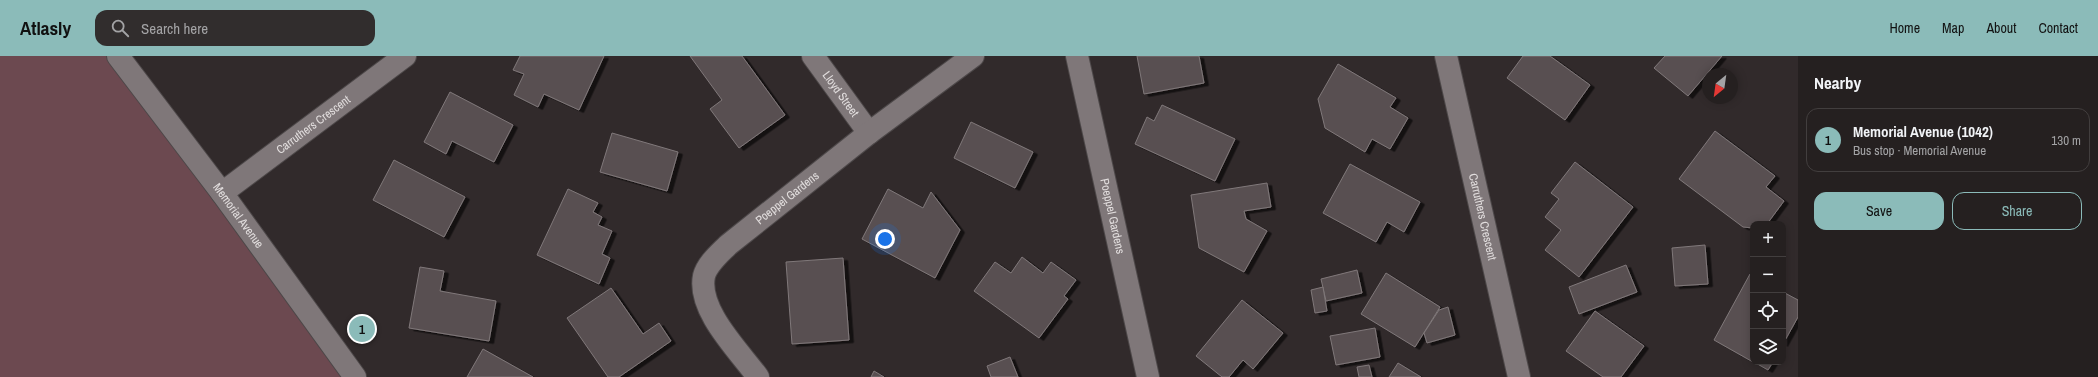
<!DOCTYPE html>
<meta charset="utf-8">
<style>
:root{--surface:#252020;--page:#312d2d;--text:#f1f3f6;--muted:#a3a3a5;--line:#423e3e;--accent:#8bbbb9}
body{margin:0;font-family:"Archivo Narrow",sans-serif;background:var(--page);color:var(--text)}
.controls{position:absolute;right:12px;bottom:12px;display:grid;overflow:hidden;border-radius:8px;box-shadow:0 2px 10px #0003}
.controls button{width:36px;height:36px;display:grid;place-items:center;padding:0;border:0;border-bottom:1px solid var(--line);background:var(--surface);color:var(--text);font:20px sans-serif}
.compass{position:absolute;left:1702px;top:12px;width:36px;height:36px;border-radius:50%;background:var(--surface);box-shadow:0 2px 10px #0003;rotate:209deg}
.you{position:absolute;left:885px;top:183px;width:14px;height:14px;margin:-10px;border:3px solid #fff;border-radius:50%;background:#1a73e8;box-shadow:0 0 0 6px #1a73e833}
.badge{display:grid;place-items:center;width:26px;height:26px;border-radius:50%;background:var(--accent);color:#111;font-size:13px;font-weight:700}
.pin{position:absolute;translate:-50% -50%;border:2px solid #fff;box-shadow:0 1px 4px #0006}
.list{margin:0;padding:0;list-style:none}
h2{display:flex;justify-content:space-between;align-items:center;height:52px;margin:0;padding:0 16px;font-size:17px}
h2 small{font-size:13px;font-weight:400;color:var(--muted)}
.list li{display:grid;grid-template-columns:26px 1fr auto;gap:12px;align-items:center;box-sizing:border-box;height:64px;margin:0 8px 8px;padding:0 8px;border:1px solid var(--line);border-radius:12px}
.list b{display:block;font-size:15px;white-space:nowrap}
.list p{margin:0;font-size:13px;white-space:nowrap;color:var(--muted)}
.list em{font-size:13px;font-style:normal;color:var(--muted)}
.actions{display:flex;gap:8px;padding:12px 16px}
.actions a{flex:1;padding:9px 0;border:1px solid var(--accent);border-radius:12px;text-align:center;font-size:14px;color:var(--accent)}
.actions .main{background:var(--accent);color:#111}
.icon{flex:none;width:22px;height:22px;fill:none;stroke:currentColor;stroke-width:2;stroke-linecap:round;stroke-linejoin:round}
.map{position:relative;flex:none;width:1798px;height:321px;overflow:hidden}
header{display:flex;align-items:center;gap:24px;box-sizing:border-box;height:56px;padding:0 20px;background:var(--accent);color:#111}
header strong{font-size:19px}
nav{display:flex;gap:22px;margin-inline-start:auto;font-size:14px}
.search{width:280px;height:36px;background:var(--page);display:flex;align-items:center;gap:10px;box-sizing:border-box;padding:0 14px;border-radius:12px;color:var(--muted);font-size:15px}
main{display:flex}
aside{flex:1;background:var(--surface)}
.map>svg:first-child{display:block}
.green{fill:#6c4950}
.building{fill:#585051;stroke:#80787a;filter:url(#shadow)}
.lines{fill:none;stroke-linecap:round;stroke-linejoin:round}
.minor-casing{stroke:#4d4849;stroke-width:24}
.minor{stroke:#7f7779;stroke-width:22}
.labels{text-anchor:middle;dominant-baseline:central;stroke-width:3;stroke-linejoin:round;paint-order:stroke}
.street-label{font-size:12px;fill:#e2dede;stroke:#272022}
</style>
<header>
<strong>Atlasly</strong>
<div class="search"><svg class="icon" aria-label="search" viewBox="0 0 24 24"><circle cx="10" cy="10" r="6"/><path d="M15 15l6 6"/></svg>Search here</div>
<nav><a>Home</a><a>Map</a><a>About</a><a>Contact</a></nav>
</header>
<main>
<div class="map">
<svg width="1798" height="321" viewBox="0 0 1798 321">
<defs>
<filter id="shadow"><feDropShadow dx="4.5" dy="2.5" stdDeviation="0" flood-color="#0009"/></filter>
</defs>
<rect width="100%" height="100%" fill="#312a2b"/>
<!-- green -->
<path class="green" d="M0,0H118L355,321H0Z"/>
<!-- building -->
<g class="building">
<path d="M520,0H604L579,54L544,38L538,51L514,39L524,18L513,14Z"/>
<path d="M690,0H742L785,59L739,92L710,53L722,44Z"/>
<path d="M1137,0H1199L1204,27L1144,38Z"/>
<path d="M1523,0H1550L1590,29L1565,64L1507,22Z"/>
<path d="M1665,0H1722L1688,40L1654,12Z"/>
<path d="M1338,8L1396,42L1390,51L1408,62L1390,93L1372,83L1365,96L1325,72L1318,43Z"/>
<path d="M450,36L513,69L494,106L452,85L446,98L424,86Z"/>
<path d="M1162,49L1235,83L1215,125L1135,88L1147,61L1154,65Z"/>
<path d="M971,66L1033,96L1015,132L954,102Z"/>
<path d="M1715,75L1775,120L1766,131L1784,145L1767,168H1753V172L1743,171L1679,123Z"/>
<path d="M612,77L678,96L667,135L600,116Z"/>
<path d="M394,104L465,141L444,181L373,144Z"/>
<path d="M1575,106L1633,151L1579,221L1545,194L1561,174L1545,161L1559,143L1551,137Z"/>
<path d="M1350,108L1420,146L1404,176L1387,166L1376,186L1323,157Z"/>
<path d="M1267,127L1271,151L1244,155L1246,163L1267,175L1244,216L1199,192L1191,139Z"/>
<path d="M568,133L598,147L593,156L602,161L598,169L612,175L602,198L610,202L599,228L537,199Z"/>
<path d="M888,133L923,152L931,136L960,174L935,222L862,183Z"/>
<path d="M1705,189L1708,228L1675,230L1672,192Z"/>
<path d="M1022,201L1043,217L1051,206L1076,224L1064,240L1068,243L1039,282L974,235L995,206L1011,217Z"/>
<path d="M843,202L849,284L792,288L786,206Z"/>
<path d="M1626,209L1637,236L1579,258L1569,231Z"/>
<path d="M420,211L444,215L440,235L496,245L489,285L409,272Z"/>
<path d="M1357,214L1362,237L1326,245L1321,223Z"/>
<path d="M1386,217L1440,251L1415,291L1361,258Z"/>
<path d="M1750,218L1753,219V306L1714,284Z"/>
<path d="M1323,231L1327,255L1315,257L1311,234Z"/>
<path d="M611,232L643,278L659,267L671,285L619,321H608L567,262Z"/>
<path d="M1783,236L1798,244V261L1783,288Z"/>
<path d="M1242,244L1283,277L1253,313L1243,304L1229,321H1222L1196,300Z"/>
<path d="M1448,251L1455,279L1427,287L1424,277L1439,254Z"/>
<path d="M1595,255L1644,290L1621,321H1603L1566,295Z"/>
<path d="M1375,272L1380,301L1336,309L1330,280Z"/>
<path d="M483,293L533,321H467Z"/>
<path d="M1010,301L1018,321H991L987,310Z"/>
<path d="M1754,306H1773L1768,314Z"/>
<path d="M1398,307L1421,321H1389Z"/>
<path d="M1369,309L1372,321H1359L1357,311Z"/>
<path d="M874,315L884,321H871Z"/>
</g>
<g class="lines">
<!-- minor casing -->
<g class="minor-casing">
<g id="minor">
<path id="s1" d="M118,0L222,137L355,321"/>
<path id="s2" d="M813,0L869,77"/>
<path id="s3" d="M1077,0L1148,321"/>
<path id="s4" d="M1446,0L1519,321"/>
<path id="s5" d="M222,137L405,0"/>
<path id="s6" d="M758,321C739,295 697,254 704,220C707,208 719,198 728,189L869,77L973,0"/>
</g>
</g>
<!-- minor -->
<use href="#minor" class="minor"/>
</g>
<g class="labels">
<!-- street labels -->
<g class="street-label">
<text stroke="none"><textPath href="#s2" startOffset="47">Lloyd Street</textPath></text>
<text stroke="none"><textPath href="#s5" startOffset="114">Carruthers Crescent</textPath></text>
<text stroke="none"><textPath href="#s6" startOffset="233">Poeppel Gardens</textPath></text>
<text stroke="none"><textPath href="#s1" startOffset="200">Memorial Avenue</textPath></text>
<text stroke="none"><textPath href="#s3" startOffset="164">Poeppel Gardens</textPath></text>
<text stroke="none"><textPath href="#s4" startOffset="165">Carruthers Crescent</textPath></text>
</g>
</g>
</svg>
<div class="controls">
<button>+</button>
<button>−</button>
<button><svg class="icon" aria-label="locate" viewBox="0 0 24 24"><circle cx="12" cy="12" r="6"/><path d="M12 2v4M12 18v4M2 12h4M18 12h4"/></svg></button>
<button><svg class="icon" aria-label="layers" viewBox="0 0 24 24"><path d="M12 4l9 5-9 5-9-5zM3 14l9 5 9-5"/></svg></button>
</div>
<svg class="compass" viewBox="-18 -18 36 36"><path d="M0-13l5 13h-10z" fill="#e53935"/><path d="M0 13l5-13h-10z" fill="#a3a3a5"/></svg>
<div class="you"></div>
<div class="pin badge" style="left:362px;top:273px">1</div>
</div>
<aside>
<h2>Nearby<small></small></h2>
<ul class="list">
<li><span class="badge">1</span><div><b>Memorial Avenue (1042)</b><p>Bus stop · Memorial Avenue</p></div><em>130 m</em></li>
</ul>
<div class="actions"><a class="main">Save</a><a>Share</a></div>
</aside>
</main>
